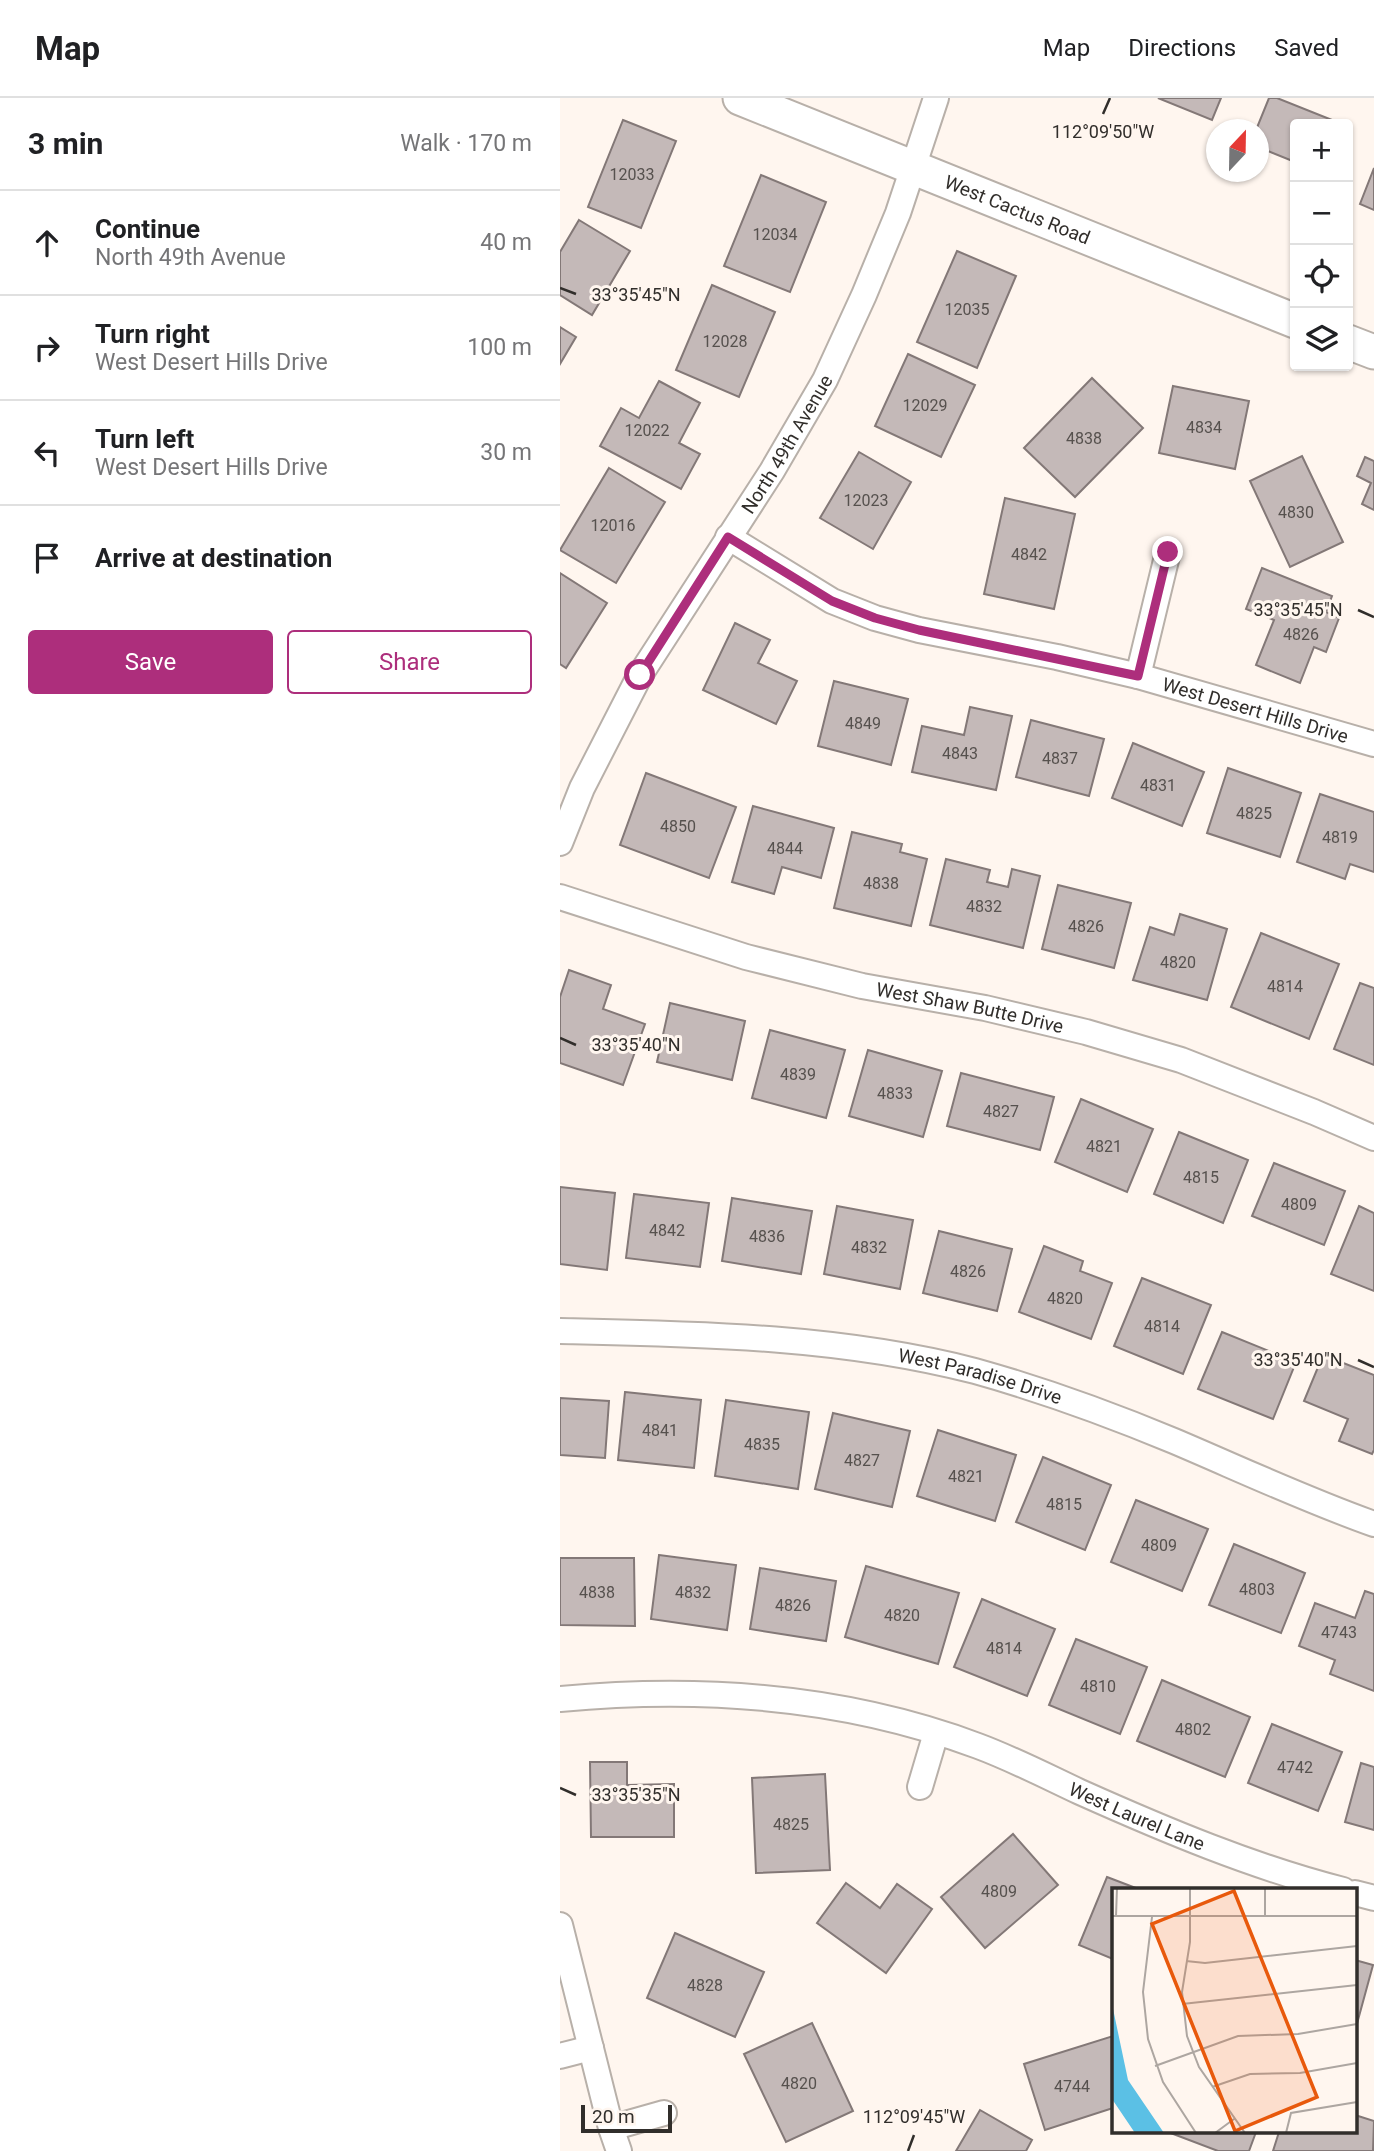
<!DOCTYPE html>
<meta charset="utf-8">
<style>
:root{--surface:#fff;--page:#f2f2f2;--text:#202124;--muted:#757577;--line:#e0e0e0;--accent:#ad2e7c}
body{margin:0;font-family:Roboto,sans-serif;background:var(--page);color:var(--text)}
.controls{position:absolute;right:21px;top:21px;display:grid;overflow:hidden;border-radius:7px;box-shadow:0 2px 5px #0004}
.controls button{width:63px;height:63px;display:grid;place-items:center;padding:0;border:0;border-bottom:2px solid var(--line);background:var(--surface);color:var(--text);font:35px sans-serif}
.compass{position:absolute;left:646px;top:21px;width:63px;height:63px;border-radius:50%;background:var(--surface);box-shadow:0 2px 5px #0004;rotate:22deg}
.scale{position:absolute;left:21px;bottom:18px;width:91px;box-sizing:border-box;padding-left:7px;border:4px solid #312e2b;border-top:0;font-size:19px;line-height:24px;white-space:nowrap;color:#312e2b;-webkit-text-stroke:5px #fff6ef;paint-order:stroke}
.stop{position:absolute;width:21px;height:21px;margin:-16px;border:5px solid #ad2e7c;border-radius:50%;background:#fff}
.stop.end{background:#ad2e7c;border-color:#fff;box-shadow:0 2px 7px #0008}
.list{margin:0;padding:0;list-style:none}
h2{display:flex;justify-content:space-between;align-items:center;height:91px;margin:0;padding:0 28px;font-size:30px}
h2 small{font-size:23px;font-weight:400;color:var(--muted)}
.list li{display:grid;grid-template-columns:46px 1fr auto;gap:21px;align-items:center;box-sizing:border-box;height:105px;padding:0 28px;border-top:2px solid var(--line)}
.list b{display:block;font-size:26px;white-space:nowrap}
.list p{margin:0;font-size:23px;white-space:nowrap;color:var(--muted)}
.list em{font-size:23px;font-style:normal;color:var(--muted)}
.actions{display:flex;gap:14px;padding:21px 28px}
.actions a{flex:1;padding:16px 0;border:2px solid var(--accent);border-radius:7px;text-align:center;font-size:24px;color:var(--accent)}
.actions .main{background:var(--accent);color:#fff}
.icon{flex:none;width:38px;height:38px;fill:none;stroke:currentColor;stroke-width:2;stroke-linecap:round;stroke-linejoin:round}
.map{position:relative;flex:none;width:814px;height:2053px;overflow:hidden}
header{display:flex;align-items:center;gap:42px;box-sizing:border-box;height:98px;padding:0 35px;background:var(--surface);border-bottom:2px solid var(--line)}
header strong{font-size:33px}
nav{display:flex;gap:38px;margin-inline-start:auto;font-size:24px}
main{display:flex}
aside{flex:1;background:var(--surface)}
.map>svg:first-child{display:block}
.building{fill:#c4b9b8;stroke:#837877;stroke-width:2}
.lines{fill:none;stroke-linecap:round;stroke-linejoin:round}
.street-casing{stroke:#b8b0a9;stroke-width:28}
.secondary-casing{stroke:#b8b0a9;stroke-width:37}
.street{stroke:#fff;stroke-width:24}
.secondary{stroke:#fff;stroke-width:33}
.route{stroke:#ad2e7c;stroke-width:9}
.ticks{fill:none;stroke:#312e2b;stroke-width:2.5}
.labels{text-anchor:middle;dominant-baseline:central;stroke-width:6;stroke-linejoin:round;paint-order:stroke}
.number-label{font-size:16px;fill:#56514e}
.street-label{font-size:19px;fill:#312e2b;stroke:#fff6ef}
.inset-road{fill:none;stroke:#ada6a1;stroke-width:2}
.view{fill:#e8590c;fill-opacity:0.15;stroke:#e8590c;stroke-width:3.5}
.inset-edge{fill:none;stroke:#312e2b;stroke-width:3.5}
.ticks-label{font-size:18px;text-anchor:middle;fill:#312e2b;stroke:#fff6ef;stroke-width:6;stroke-linejoin:round;paint-order:stroke}
</style>
<header>
<strong>Map</strong>
<nav><a>Map</a><a>Directions</a><a>Saved</a></nav>
</header>
<main>
<aside>
<h2>3 min<small>Walk · 170 m</small></h2>
<ul class="list">
<li><svg class="icon" aria-label="ahead" viewBox="0 0 24 24"><path d="M12 20V5M6 11l6-6 6 6"/></svg><div><b>Continue</b><p>North 49th Avenue</p></div><em>40 m</em></li>
<li><svg class="icon" aria-label="right" viewBox="0 0 24 24"><path d="M7 20v-9h11M14 6l5 5-5 5"/></svg><div><b>Turn right</b><p>West Desert Hills Drive</p></div><em>100 m</em></li>
<li><svg class="icon" aria-label="left" viewBox="0 0 24 24"><path d="M17 20v-9H6M10 6l-5 5 5 5"/></svg><div><b>Turn left</b><p>West Desert Hills Drive</p></div><em>30 m</em></li>
<li><svg class="icon" aria-label="arrive" viewBox="0 0 24 24"><path d="M6 21V4h12l-3 4 3 4H6"/></svg><div><b>Arrive at destination</b></div></li>
</ul>
<div class="actions"><a class="main">Save</a><a>Share</a></div>
</aside>
<div class="map">
<svg width="814" height="2053" viewBox="0 0 814 2053">
<rect width="100%" height="100%" fill="#fff6ef"/>
<!-- building -->
<g class="building">
<path d="M598,0H661L652,22Z"/>
<path d="M709,0H717L782,26H735V64L698,49V32H696Z"/>
<path d="M63,22L116,43L81,130L28,109Z"/>
<path d="M814,70V112L800,106Z"/>
<path d="M201,77L266,104L230,194L164,168Z"/>
<path d="M19,122L70,153L32,217L0,197V154Z"/>
<path d="M397,153L456,178L417,270L357,244Z"/>
<path d="M152,187L215,214L179,299L116,272Z"/>
<path d="M0,229L16,239L0,266Z"/>
<path d="M348,256L415,287L381,359L315,328Z"/>
<path d="M532,280L583,330L515,399L464,350Z"/>
<path d="M99,283L140,305L119,345L140,356L121,391L40,348L61,310L79,320Z"/>
<path d="M613,288L689,303L675,371L599,355Z"/>
<path d="M299,354L351,384L313,451L260,420Z"/>
<path d="M742,358L783,444L730,469L690,383Z"/>
<path d="M805,359L814,363V412L802,406L811,385L797,378Z"/>
<path d="M49,370L105,404L56,485L0,452Z"/>
<path d="M445,400L515,416L494,511L424,496Z"/>
<path d="M702,470L772,498L766,514L779,520L766,554L754,549L740,585L696,567L714,522L686,511Z"/>
<path d="M0,475L47,505L6,570L0,566Z"/>
<path d="M175,525L210,542L198,565L237,583L216,626L143,592Z"/>
<path d="M274,583L348,601L331,667L258,648Z"/>
<path d="M410,609L452,618L436,692L352,674L362,628L404,637Z"/>
<path d="M471,622L544,641L529,698L456,679Z"/>
<path d="M573,645L644,674L622,728L552,700Z"/>
<path d="M668,670L741,695L720,759L647,735Z"/>
<path d="M86,675L176,709L149,780L60,747Z"/>
<path d="M760,696L814,714V774L790,766L785,781L737,764Z"/>
<path d="M193,708L274,730L261,780L222,769L214,796L172,784Z"/>
<path d="M292,734L342,746L340,754L367,761L351,828L274,810Z"/>
<path d="M386,761L430,772L427,784L448,789L452,771L480,778L463,850L370,827Z"/>
<path d="M498,787L571,805L554,870L482,851Z"/>
<path d="M620,816L667,831L647,902L573,882L590,829L614,837Z"/>
<path d="M701,835L779,866L749,941L671,909Z"/>
<path d="M9,872L51,887L43,911L85,926L63,987L0,965V899Z"/>
<path d="M800,885L814,890V967L774,951Z"/>
<path d="M110,905L185,923L172,982L97,964Z"/>
<path d="M210,932L285,952L266,1020L192,1000Z"/>
<path d="M308,952L382,973L363,1039L289,1018Z"/>
<path d="M401,975L494,999L480,1052L387,1028Z"/>
<path d="M521,1001L593,1031L567,1094L495,1064Z"/>
<path d="M619,1034L688,1062L663,1125L594,1096Z"/>
<path d="M714,1065L785,1093L764,1147L692,1118Z"/>
<path d="M0,1089L55,1095L47,1172L0,1166Z"/>
<path d="M74,1096L149,1105L140,1169L66,1160Z"/>
<path d="M172,1100L252,1113L241,1176L162,1163Z"/>
<path d="M277,1108L353,1122L340,1191L264,1176Z"/>
<path d="M799,1108L814,1115V1193L771,1176Z"/>
<path d="M379,1133L452,1151L437,1213L363,1195Z"/>
<path d="M484,1148L523,1163L520,1173L552,1185L531,1241L459,1214Z"/>
<path d="M582,1180L651,1207L623,1276L554,1248Z"/>
<path d="M662,1234L736,1264L713,1321L638,1291Z"/>
<path d="M763,1257L814,1277V1352L812,1356L779,1343L788,1321L744,1303Z"/>
<path d="M65,1294L141,1302L134,1370L58,1362Z"/>
<path d="M0,1300L49,1303L45,1360L0,1357Z"/>
<path d="M166,1302L249,1314L238,1391L155,1378Z"/>
<path d="M273,1315L350,1333L332,1409L255,1391Z"/>
<path d="M378,1332L456,1357L435,1423L357,1398Z"/>
<path d="M483,1359L551,1387L525,1452L456,1424Z"/>
<path d="M576,1402L648,1431L622,1493L551,1464Z"/>
<path d="M674,1446L745,1475L721,1535L649,1507Z"/>
<path d="M99,1457L176,1467L167,1532L91,1521Z"/>
<path d="M0,1460H74L75,1528L0,1527Z"/>
<path d="M306,1468L399,1495L378,1566L285,1539Z"/>
<path d="M200,1470L276,1483L266,1543L190,1531Z"/>
<path d="M805,1493L814,1496V1593L770,1576L775,1562L739,1548L755,1505L795,1520Z"/>
<path d="M422,1501L495,1531L467,1598L394,1569Z"/>
<path d="M516,1541L587,1569L560,1636L489,1607Z"/>
<path d="M602,1582L690,1619L665,1679L577,1643Z"/>
<path d="M712,1626L782,1654L758,1713L688,1685Z"/>
<path d="M30,1664H67V1687L114,1686V1739H31Z"/>
<path d="M801,1665L814,1669V1732L785,1724Z"/>
<path d="M265,1676L270,1772L196,1775L192,1680Z"/>
<path d="M453,1736L498,1787L425,1850L381,1799Z"/>
<path d="M547,1779L581,1792H553V1861L519,1847Z"/>
<path d="M286,1785L320,1810L337,1786L372,1811L326,1875L257,1825Z"/>
<path d="M115,1835L204,1874L175,1939L87,1900Z"/>
<path d="M795,1862L813,1867L795,1933Z"/>
<path d="M252,1925L293,2013L226,2044L184,1956Z"/>
<path d="M553,1938V2010L485,2032L464,1966Z"/>
<path d="M420,2012L472,2042L466,2053H396Z"/>
<path d="M795,2017L814,2023L813,2053H713L719,2034H795Z"/>
<path d="M608,2034H696L689,2053H658Z"/>
</g>
<g class="lines">
<!-- street casing -->
<g class="street-casing">
<g id="street">
<path id="s1" d="M168,439L272,503L315,520L359,532L497,559L578,578L814,646"/>
<path d="M578,578L608,454"/>
<path id="s2" d="M0,745L22,690L80,577L212,373L265,282L304,197L338,115L376,0"/>
<path id="s3" d="M0,799L186,859L302,888L425,910L526,934L621,962L754,1014L814,1040"/>
<path id="s4" d="M0,1233C138,1236 280,1238 415,1273C483,1292 549,1316 614,1343C680,1371 746,1402 814,1426"/>
<path id="s5" d="M0,1601C141,1588 285,1598 418,1648C453,1661 486,1678 520,1694C605,1732 693,1769 783,1792"/>
<path d="M360,1689L376,1635"/>
<path d="M795,1795L814,1800"/>
<path d="M0,1827L51,2030L59,2053"/>
<path d="M0,1958L31,1950"/>
<path d="M51,2030L104,2015"/>
</g>
</g>
<!-- secondary casing -->
<g class="secondary-casing">
<g id="secondary">
<path id="s6" d="M180,0L735,223"/>
<path d="M788,244L814,254"/>
</g>
</g>
<!-- street -->
<use href="#street" class="street"/>
<!-- secondary -->
<use href="#secondary" class="secondary"/>
</g>
<g class="lines">
<!-- route -->
<path class="route" d="M80,577L168,439L272,503L315,520L359,532L578,578L608,454"/>
</g>
<!-- ticks -->
<path class="ticks" d="M543,16L550,0M0,190L16,196M798,512L814,519M0,940L16,947M798,1262L814,1269M0,1690L16,1697M348,2053L354,2037"/>
<g class="labels">
<!-- number labels -->
<g class="number-label">
<text x="72" y="76">12033</text>
<text x="215" y="136">12034</text>
<text x="407" y="211">12035</text>
<text x="165" y="243">12028</text>
<text x="365" y="307">12029</text>
<text x="644" y="329">4834</text>
<text x="87" y="332">12022</text>
<text x="524" y="340">4838</text>
<text x="306" y="402">12023</text>
<text x="736" y="414">4830</text>
<text x="53" y="427">12016</text>
<text x="469" y="456">4842</text>
<text x="741" y="536">4826</text>
<text x="303" y="625">4849</text>
<text x="400" y="655">4843</text>
<text x="500" y="660">4837</text>
<text x="598" y="687">4831</text>
<text x="694" y="715">4825</text>
<text x="118" y="728">4850</text>
<text x="780" y="739">4819</text>
<text x="225" y="750">4844</text>
<text x="321" y="785">4838</text>
<text x="424" y="808">4832</text>
<text x="526" y="828">4826</text>
<text x="618" y="864">4820</text>
<text x="725" y="888">4814</text>
<text x="238" y="976">4839</text>
<text x="335" y="995">4833</text>
<text x="441" y="1013">4827</text>
<text x="544" y="1048">4821</text>
<text x="641" y="1079">4815</text>
<text x="739" y="1106">4809</text>
<text x="107" y="1132">4842</text>
<text x="207" y="1138">4836</text>
<text x="309" y="1149">4832</text>
<text x="408" y="1173">4826</text>
<text x="505" y="1200">4820</text>
<text x="602" y="1228">4814</text>
<text x="100" y="1332">4841</text>
<text x="202" y="1346">4835</text>
<text x="302" y="1362">4827</text>
<text x="406" y="1378">4821</text>
<text x="504" y="1406">4815</text>
<text x="599" y="1447">4809</text>
<text x="697" y="1491">4803</text>
<text x="37" y="1494">4838</text>
<text x="133" y="1494">4832</text>
<text x="233" y="1507">4826</text>
<text x="342" y="1517">4820</text>
<text x="779" y="1534">4743</text>
<text x="444" y="1550">4814</text>
<text x="538" y="1588">4810</text>
<text x="633" y="1631">4802</text>
<text x="735" y="1669">4742</text>
<text x="231" y="1726">4825</text>
<text x="439" y="1793">4809</text>
<text x="145" y="1887">4828</text>
<text x="239" y="1985">4820</text>
<text x="512" y="1988">4744</text>
</g>
<!-- street labels -->
<g class="street-label">
<text stroke="none"><textPath href="#s6" startOffset="299">West Cactus Road</textPath></text>
<text stroke="none"><textPath href="#s2" startOffset="460">North 49th Avenue</textPath></text>
<text stroke="none"><textPath href="#s1" startOffset="560">West Desert Hills Drive</textPath></text>
<text stroke="none"><textPath href="#s3" startOffset="425">West Shaw Butte Drive</textPath></text>
<text stroke="none"><textPath href="#s4" startOffset="424">West Paradise Drive</textPath></text>
<text stroke="none"><textPath href="#s5" startOffset="598">West Laurel Lane</textPath></text>
</g>
</g>
<!-- overview -->
<g transform="translate(552 1790)">
<rect width="245" height="245" fill="#fff6ef"/>
<path d="M0,116L16,192L52,245H23L0,211Z" fill="#5bc0e5"/>
<path class="inset-road" d="M78,0V54L70,104L75,148L87,179L133,245M153,0V28M0,28H245M4,28L5,0M40,29L31,104L36,151L51,194L84,245M74,73L93,75L245,58M70,116L245,97M43,178L126,148L186,146L245,136M100,199L138,186L188,185L245,175M103,245L122,231M174,245L179,225L245,214"/>
<path class="view" d="M122,3L205,209L123,243L40,36Z"/>
<rect width="245" height="245" class="inset-edge"/>
</g>
<g class="ticks-label">
<text x="543" y="40">112°09'50"W</text>
<text x="76" y="203">33°35'45"N</text>
<text x="738" y="518">33°35'45"N</text>
<text x="76" y="953">33°35'40"N</text>
<text x="738" y="1268">33°35'40"N</text>
<text x="76" y="1703">33°35'35"N</text>
<text x="354" y="2025">112°09'45"W</text>
</g>
</svg>
<div class="controls">
<button>+</button>
<button>−</button>
<button><svg class="icon" aria-label="locate" viewBox="0 0 24 24"><circle cx="12" cy="12" r="6"/><path d="M12 2v4M12 18v4M2 12h4M18 12h4"/></svg></button>
<button><svg class="icon" aria-label="layers" viewBox="0 0 24 24"><path d="M12 4l9 5-9 5-9-5zM3 14l9 5 9-5"/></svg></button>
</div>
<svg class="compass" viewBox="-18 -18 36 36"><path d="M0-13l5 13h-10z" fill="#e53935"/><path d="M0 13l5-13h-10z" fill="#757577"/></svg>
<div class="scale">20 m</div>
<div class="stop" style="left:80px;top:577px"></div>
<div class="stop end" style="left:608px;top:454px"></div>
</div>
</main>
